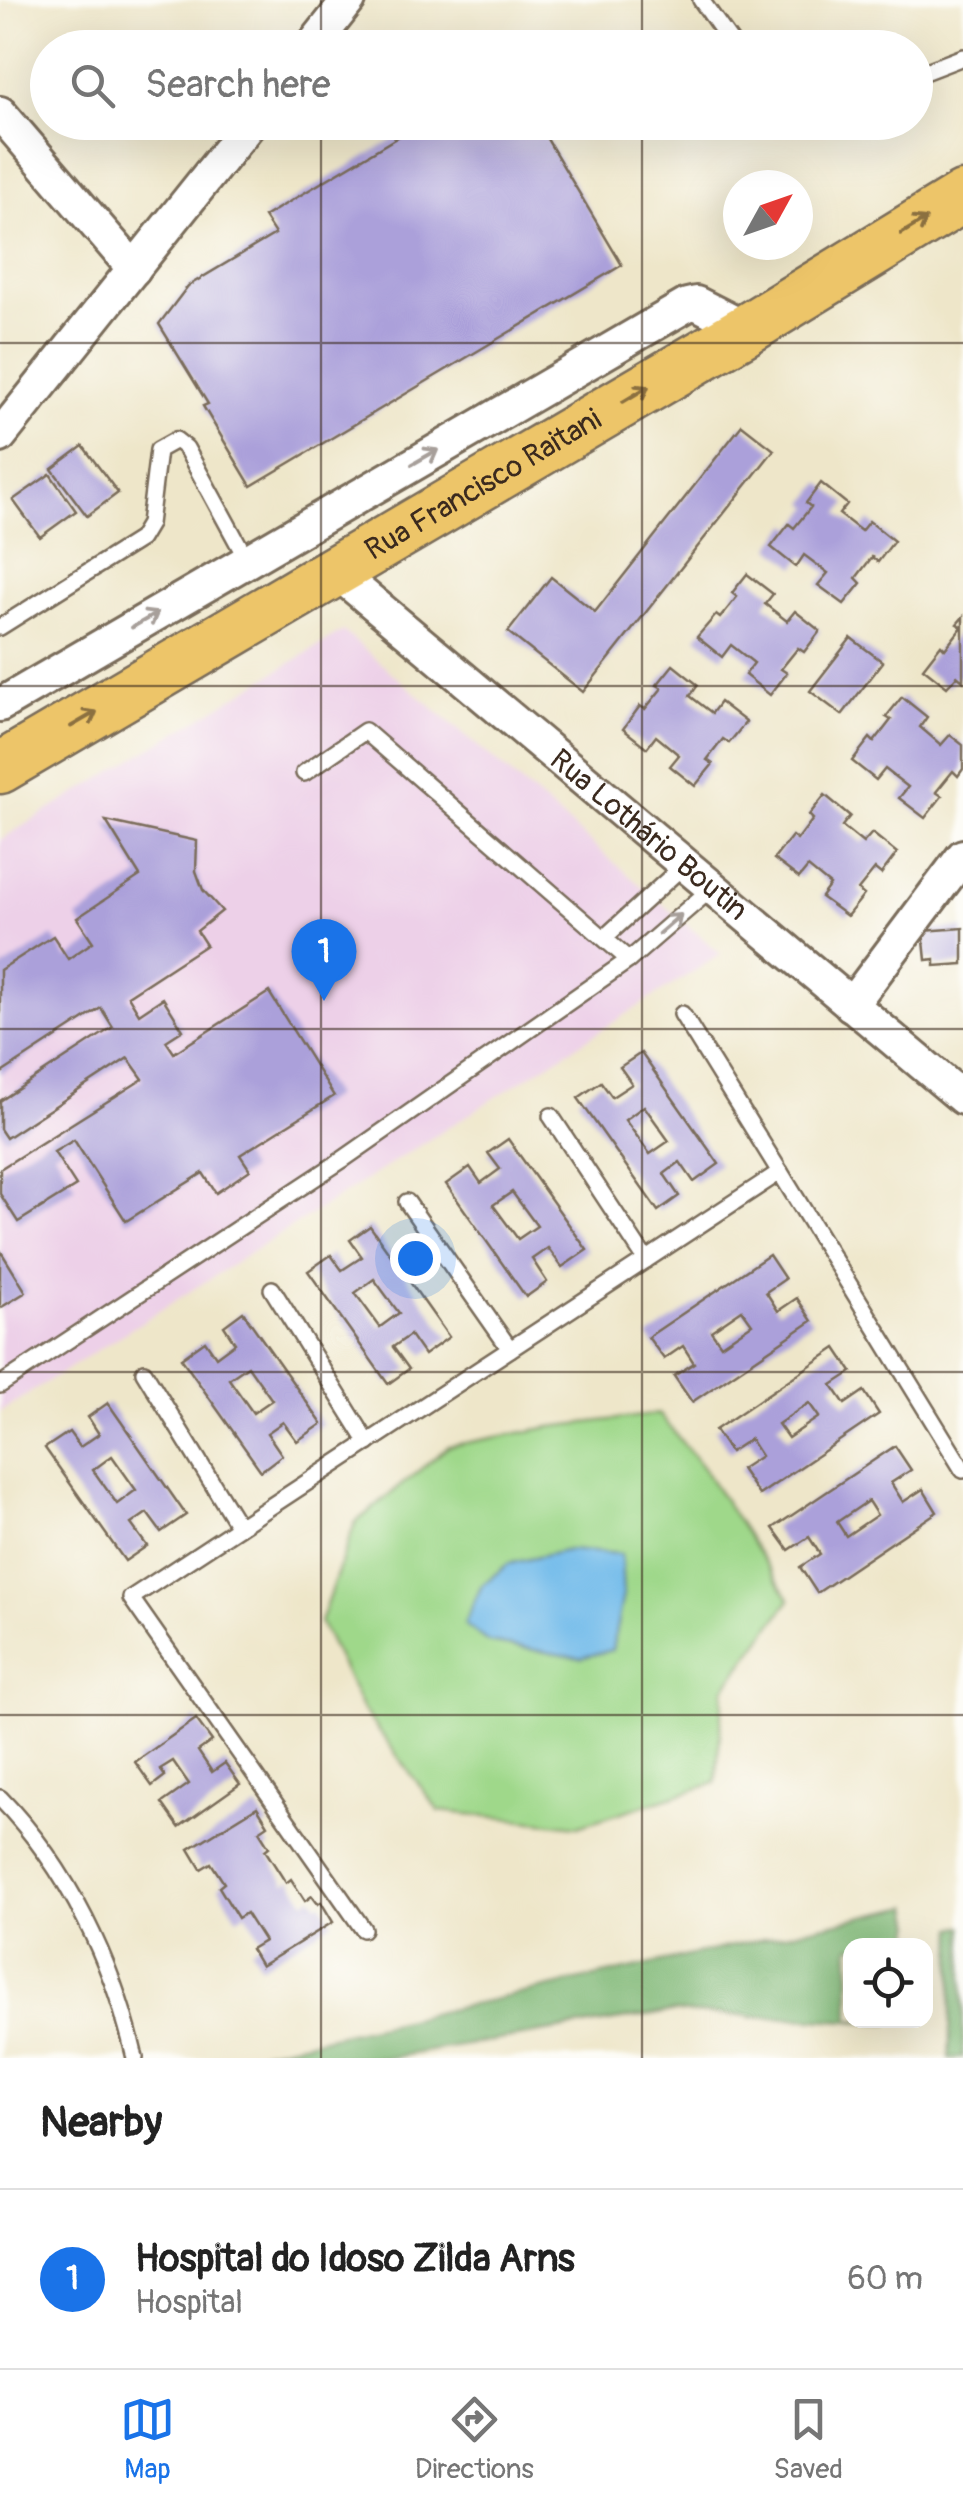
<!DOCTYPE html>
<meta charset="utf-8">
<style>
:root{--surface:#fff;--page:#f2f2f2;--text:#222;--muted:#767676;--line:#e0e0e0;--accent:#1a73e8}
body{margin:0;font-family:Pangolin,sans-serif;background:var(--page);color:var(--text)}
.controls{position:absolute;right:30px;bottom:30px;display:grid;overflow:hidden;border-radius:20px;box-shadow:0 10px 40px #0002}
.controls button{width:90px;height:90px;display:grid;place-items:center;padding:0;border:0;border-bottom:2px solid var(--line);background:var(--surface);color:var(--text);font:50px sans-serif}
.compass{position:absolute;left:723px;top:170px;width:90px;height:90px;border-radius:50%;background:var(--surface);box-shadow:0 10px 40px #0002;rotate:50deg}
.you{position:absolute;left:415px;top:1258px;width:35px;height:35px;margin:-25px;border:8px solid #fff;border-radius:50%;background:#1a73e8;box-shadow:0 0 0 15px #1a73e833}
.badge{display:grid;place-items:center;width:65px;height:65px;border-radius:50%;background:var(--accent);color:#fff;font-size:32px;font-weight:700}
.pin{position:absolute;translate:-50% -82px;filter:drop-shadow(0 2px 5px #0008)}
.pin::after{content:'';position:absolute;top:52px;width:35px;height:30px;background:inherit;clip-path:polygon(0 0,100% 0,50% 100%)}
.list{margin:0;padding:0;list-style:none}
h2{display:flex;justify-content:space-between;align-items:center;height:130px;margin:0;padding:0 40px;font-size:42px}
h2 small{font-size:32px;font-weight:400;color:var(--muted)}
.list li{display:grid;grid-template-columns:65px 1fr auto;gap:30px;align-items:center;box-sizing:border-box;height:180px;padding:0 40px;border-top:2px solid var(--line)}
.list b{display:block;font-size:38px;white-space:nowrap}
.list p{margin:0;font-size:32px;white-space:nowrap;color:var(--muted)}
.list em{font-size:32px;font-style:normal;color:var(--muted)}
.icon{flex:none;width:55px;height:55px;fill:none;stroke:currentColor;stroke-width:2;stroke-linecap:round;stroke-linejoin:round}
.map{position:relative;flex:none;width:963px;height:2058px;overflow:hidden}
.search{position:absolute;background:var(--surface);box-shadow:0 10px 40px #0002;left:30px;right:30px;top:30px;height:110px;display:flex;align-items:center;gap:25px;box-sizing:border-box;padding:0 35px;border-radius:55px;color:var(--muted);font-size:38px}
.sheet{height:310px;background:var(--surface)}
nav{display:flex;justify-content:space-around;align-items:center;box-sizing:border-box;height:140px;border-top:2px solid var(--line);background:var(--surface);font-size:28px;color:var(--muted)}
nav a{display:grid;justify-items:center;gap:5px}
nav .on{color:var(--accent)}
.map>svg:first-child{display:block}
.built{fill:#edd0e8}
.green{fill:#9fd88a;stroke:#6d8154;stroke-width:2.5}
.forest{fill:#7fb876;stroke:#5d714a;stroke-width:2.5}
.water{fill:#72bbea;stroke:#567284;stroke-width:2.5}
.building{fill:#aba0da;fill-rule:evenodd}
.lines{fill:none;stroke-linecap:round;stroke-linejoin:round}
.lane-casing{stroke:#7a6c5a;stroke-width:20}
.street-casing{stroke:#7a6c5a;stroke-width:38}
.primary-casing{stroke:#7a6c5a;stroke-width:55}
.lane{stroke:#fff;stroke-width:15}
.street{stroke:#fff;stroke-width:32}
.primary{stroke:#edc569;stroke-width:50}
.oneway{stroke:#8b7040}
.oneway2{stroke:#a79f9a}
.grid{fill:none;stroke:#3b2a1e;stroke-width:2.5;stroke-opacity:0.55}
.labels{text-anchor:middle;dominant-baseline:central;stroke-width:10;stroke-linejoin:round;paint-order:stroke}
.street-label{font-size:30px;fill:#3b2a1e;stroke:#fdfcf7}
</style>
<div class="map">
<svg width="963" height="2058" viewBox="0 0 963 2058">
<rect width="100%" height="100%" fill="#fdfcf7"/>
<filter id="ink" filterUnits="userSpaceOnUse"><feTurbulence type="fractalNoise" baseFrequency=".01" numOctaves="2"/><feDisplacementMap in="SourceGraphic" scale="20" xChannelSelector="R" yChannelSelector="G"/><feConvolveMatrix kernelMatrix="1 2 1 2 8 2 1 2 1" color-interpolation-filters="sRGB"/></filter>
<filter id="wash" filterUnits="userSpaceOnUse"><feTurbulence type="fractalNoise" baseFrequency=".0048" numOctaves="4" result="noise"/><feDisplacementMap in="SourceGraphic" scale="40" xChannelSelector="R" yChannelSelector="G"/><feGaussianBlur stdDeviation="2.25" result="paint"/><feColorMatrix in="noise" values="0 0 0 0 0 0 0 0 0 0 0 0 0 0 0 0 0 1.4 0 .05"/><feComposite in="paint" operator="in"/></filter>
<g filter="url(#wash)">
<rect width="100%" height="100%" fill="#eee6c9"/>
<!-- built -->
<path class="built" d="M343,631L721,954L0,1412V840Z"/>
<!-- green -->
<path class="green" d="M659,1414L703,1468L790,1600L724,1689L716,1783L578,1826L439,1811L363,1710L320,1622L355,1523L449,1446L551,1427Z"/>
<!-- forest -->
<g class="forest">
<path d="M910,1906L914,1924L909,1945L850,1946V2020L889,2021V2023L670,2012L386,2058H253L256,2053Z"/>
<path d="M963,1926V2058H949L954,1928Z"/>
</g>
<!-- water -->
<path class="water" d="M568,1550L621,1554L623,1595L612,1650L580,1658L489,1642L464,1624L482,1585L508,1564Z"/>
<g id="blocks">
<!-- building -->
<g class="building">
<path d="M423,122H537L622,265L251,486L203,406L208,404L159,324L188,286L275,234L264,217Z"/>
<path d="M742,425L774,450L583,692L508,632L551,577L595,612Z"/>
<path d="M83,446L118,493L87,516L52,469Z"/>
<path d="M50,474L76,511L40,537L13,500Z"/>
<path d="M821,483L847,504L839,514L861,531L869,521L894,541L878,562L872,557L856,578L861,583L844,604L818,585L828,573L804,555L796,567L771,547L789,524L794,528L811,507L806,503Z"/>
<path d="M747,574L773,594L765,604L787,621L795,611L820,631L804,652L798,648L781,669L787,673L770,695L745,675L754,663L731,645L722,657L697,637L716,615L720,618L737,597L732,593Z"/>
<path d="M963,617V681L957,676L947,687L923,668L941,645L945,649L962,627L957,624Z"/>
<path d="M851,638L883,662L842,715L810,691Z"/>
<path d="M673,665L698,685L690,696L712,713L720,702L746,722L729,743L723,739L707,760L713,764L695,786L670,766L679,755L656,736L647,748L623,729L640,706L645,709L662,688L657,685Z"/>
<path d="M902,697L927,717L920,727L941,745L950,735L963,745V769L958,776L953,771L936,792L942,796L925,818L899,798L908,787L885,769L876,780L852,761L870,738L874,742L891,720L886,717Z"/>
<path d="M825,795L850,816L842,826L863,843L872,833L897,853L881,874L875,869L858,890L864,895L847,916L821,897L830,885L808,867L799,878L774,859L792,836L797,840L813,819L809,815Z"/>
<path d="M106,821L197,841L196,871L203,890L222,911L197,931L206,945L128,996L139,1014L163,998L183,1030L166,1041L174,1053L269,992L334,1096L240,1155L250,1170L216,1193L203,1173L126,1221L74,1140L54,1152L76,1186L18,1222L0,1194V1169L143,1079L128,1058L6,1138L0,1129V1101L113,1027L101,1008L0,1074V970L53,936L68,959L93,942L77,918L140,876Z"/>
<path d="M963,928V964L935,966V959L926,960L923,931Z"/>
<path d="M641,1053L719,1164L694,1182L680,1162L664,1174L679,1196L658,1211L578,1098L601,1082L612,1097L632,1084L620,1067ZM644,1106L669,1141L650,1154L625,1120Z"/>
<path d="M508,1139L587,1250L562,1267L548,1248L532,1259L547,1282L526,1297L446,1184L470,1167L481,1183L500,1169L488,1153ZM512,1192L537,1226L518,1239L493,1205Z"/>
<path d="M370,1226L449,1337L424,1355L410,1335L393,1347L409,1369L388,1384L308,1271L331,1255L342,1270L362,1257L350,1240ZM374,1279L399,1313L380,1327L355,1293Z"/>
<path d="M0,1250L26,1292L0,1308Z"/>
<path d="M769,1255L785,1279L766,1292L778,1311L797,1298L812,1321L692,1402L674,1376L694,1363L683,1346L664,1359L648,1337ZM742,1310L752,1324L721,1345L711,1331Z"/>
<path d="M243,1312L322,1424L297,1441L283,1422L267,1433L282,1455L261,1471L181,1358L205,1341L216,1357L235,1343L224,1326ZM248,1366L272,1400L253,1413L229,1379Z"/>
<path d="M836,1348L852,1372L832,1385L845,1404L864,1391L879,1414L759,1495L741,1469L761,1456L750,1439L730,1452L715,1430ZM809,1403L819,1417L788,1438L778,1424Z"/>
<path d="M108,1403L186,1515L161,1532L147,1513L131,1524L147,1546L125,1561L45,1448L69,1432L80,1447L99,1434L88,1417ZM112,1456L136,1490L117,1504L93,1470Z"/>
<path d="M895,1446L911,1470L891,1483L903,1502L923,1489L937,1512L817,1593L800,1567L820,1554L809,1537L789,1550L773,1528ZM868,1501L877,1515L846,1536L837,1522Z"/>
<path d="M196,1719L212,1741L198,1751L212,1772L225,1763L240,1784L179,1827L162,1803L189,1784L173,1761L160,1769L165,1776L152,1786L135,1762Z"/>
<path d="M257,1807L268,1825L259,1831L269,1847L265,1850L286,1883L291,1879L305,1901L312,1896L318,1904L321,1902L333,1922L261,1966L251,1949L264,1941L246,1913L238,1918L219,1887L224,1883L211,1863L201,1869L189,1849Z"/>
</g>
</g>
</g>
<g filter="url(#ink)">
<use href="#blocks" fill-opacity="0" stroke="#7a6c5a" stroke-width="2.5"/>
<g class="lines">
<!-- lane casing -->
<g class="lane-casing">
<g id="lane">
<path d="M701,0L735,48"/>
<path d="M916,75L963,57"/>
<path d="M0,627L140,539L149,524L158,450L176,440L186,448L247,560"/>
<path d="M604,938L683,866"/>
<path d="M629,960L711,889"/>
<path d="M682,1014L780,1172"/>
<path d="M551,1116L646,1260"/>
<path d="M407,1202L510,1349"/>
<path d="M272,1289L368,1443"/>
<path d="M144,1372L239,1527"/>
<path d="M0,1385L342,1160L629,960L365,731L304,773"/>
<path d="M0,1798C69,1869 113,1963 135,2058"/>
<path d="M363,1929L131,1598L780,1172L963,1470"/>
</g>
</g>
<!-- street casing -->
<g class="street-casing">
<g id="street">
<path d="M311,48L349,0"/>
<path d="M0,113L134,269"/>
<path d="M0,436L251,122"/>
<path id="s1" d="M335,571L963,1098"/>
<path d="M0,705L687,305L696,303L747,329"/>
<path d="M851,1005L963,856"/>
</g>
</g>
<!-- primary casing -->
<g class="primary-casing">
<g id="primary">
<path id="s2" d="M0,768L747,329L963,197"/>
</g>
</g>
<!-- lane -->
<use href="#lane" class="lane"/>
<!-- street -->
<use href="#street" class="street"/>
<!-- primary -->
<use href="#primary" class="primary"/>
</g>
<!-- one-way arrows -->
<defs><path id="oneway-shaft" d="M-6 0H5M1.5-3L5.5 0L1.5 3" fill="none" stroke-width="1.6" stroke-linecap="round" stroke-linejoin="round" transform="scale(2.5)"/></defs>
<g class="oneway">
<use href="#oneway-shaft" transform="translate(914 226) rotate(-31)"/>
<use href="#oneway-shaft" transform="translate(636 394) rotate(-31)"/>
<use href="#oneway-shaft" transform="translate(84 719) rotate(-30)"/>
</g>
<g class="oneway2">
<use href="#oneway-shaft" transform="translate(425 457) rotate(-30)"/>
<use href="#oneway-shaft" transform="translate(145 620) rotate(-30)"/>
<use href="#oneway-shaft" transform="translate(670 924) rotate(-41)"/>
</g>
</g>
<!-- grid -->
<path class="grid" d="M321,0V48M642,0V48M321,122V2058M642,122V2058M0,343H963M0,686H963M0,1029H963M0,1372H963M0,1715H963"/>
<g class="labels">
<!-- street labels -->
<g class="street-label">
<text stroke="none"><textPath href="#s2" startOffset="560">Rua Francisco Raitani</textPath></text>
<text stroke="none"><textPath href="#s1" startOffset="410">Rua Lothário Boutin</textPath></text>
</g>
</g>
</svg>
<div class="controls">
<button><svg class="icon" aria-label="locate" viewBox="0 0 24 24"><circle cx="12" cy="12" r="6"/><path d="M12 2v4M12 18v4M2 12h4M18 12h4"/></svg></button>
</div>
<svg class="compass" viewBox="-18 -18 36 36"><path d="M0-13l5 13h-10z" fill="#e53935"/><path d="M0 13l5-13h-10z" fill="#767676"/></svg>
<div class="you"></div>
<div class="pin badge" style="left:324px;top:1001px">1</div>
<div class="search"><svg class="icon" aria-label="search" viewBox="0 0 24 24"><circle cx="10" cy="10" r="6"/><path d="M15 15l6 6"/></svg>Search here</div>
</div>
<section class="sheet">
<h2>Nearby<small></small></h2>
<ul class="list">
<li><span class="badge">1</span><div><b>Hospital do Idoso Zilda Arns</b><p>Hospital</p></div><em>60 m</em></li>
</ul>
</section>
<nav>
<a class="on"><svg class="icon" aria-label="map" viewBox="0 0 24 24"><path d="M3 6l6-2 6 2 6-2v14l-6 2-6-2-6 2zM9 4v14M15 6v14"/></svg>Map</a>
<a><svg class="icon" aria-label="directions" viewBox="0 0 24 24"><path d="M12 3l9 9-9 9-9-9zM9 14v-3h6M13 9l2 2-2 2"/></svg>Directions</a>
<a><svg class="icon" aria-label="saved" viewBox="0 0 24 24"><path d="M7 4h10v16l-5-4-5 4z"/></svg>Saved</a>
</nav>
